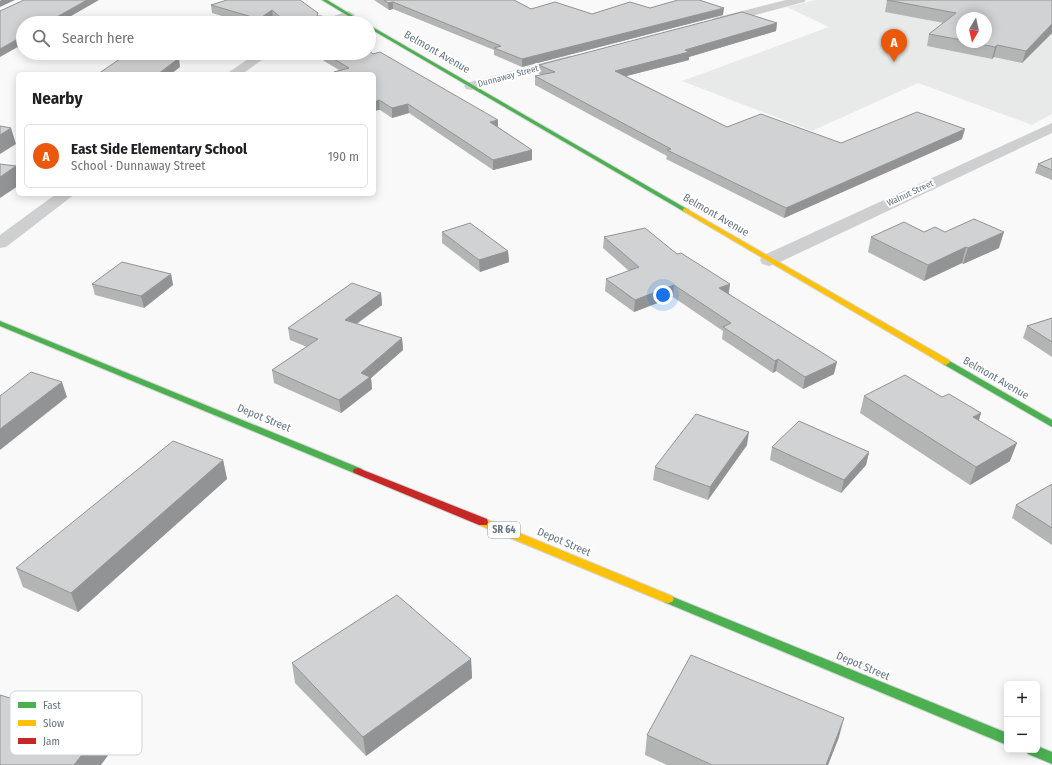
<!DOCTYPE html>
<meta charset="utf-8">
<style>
:root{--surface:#fff;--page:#f6f6f6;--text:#202124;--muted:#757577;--line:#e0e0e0;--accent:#ea580c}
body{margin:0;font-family:"Fira Sans Condensed",sans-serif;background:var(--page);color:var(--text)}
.controls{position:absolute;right:12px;bottom:12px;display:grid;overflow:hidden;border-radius:6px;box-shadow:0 2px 10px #0003}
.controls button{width:36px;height:36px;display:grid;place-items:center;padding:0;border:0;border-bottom:1px solid var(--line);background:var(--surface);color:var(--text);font:20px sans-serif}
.compass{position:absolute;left:956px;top:12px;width:36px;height:36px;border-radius:50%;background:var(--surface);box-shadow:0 2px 10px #0003;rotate:189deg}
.you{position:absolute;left:663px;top:295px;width:14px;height:14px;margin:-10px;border:3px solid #fff;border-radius:50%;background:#1a73e8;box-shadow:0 0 0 6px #1a73e833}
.badge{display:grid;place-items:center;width:26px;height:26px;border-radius:50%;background:var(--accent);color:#fff;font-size:13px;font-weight:700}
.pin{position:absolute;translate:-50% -33px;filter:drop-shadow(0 1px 2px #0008)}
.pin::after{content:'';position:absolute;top:21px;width:14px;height:12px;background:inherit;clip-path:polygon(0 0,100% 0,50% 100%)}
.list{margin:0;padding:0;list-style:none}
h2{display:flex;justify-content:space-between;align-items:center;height:52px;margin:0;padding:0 16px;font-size:17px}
h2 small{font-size:13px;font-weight:400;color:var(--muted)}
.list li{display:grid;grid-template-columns:26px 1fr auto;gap:12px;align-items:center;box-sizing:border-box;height:64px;margin:0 8px 8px;padding:0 8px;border:1px solid var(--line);border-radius:6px}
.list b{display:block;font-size:15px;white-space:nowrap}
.list p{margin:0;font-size:13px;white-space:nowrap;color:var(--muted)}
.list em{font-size:13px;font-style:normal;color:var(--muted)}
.icon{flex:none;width:22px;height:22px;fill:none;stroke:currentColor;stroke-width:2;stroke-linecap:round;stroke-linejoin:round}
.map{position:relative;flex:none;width:1052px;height:765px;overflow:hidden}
.search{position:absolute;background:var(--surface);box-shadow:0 2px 10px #0003;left:16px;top:16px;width:360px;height:44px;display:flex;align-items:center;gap:10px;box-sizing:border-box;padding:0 14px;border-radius:22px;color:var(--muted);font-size:15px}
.panel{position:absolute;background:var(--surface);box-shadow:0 2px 10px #0003;left:16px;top:72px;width:360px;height:124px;border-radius:6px}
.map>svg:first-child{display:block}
.built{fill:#e8e9e9;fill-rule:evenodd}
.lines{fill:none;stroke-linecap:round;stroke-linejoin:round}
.fast-casing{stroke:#d5d6d7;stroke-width:2}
.slow-casing{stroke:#d5d6d7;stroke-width:2}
.jam-casing{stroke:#d5d6d7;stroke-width:2}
.street{fill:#cecfd0;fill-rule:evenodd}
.fast{fill:#4caf50;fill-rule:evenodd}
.slow{fill:#ffc107;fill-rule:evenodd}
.jam{fill:#c62828;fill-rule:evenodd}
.wall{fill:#b3b5b5;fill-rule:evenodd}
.shaded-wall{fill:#929394}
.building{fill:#d0d2d3;stroke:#929394}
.labels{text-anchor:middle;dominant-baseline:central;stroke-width:4;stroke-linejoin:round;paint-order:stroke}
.far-street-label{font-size:9px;fill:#657683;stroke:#fff}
.shield{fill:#fff;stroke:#939fa8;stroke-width:1}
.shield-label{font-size:10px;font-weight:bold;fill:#657683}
.street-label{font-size:11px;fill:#657683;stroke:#fff}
.key{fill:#fff;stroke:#d1d6da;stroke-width:1}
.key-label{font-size:11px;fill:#657683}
</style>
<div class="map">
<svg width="1052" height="765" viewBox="0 0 1052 765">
<rect width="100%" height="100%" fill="#f9f9f9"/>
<!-- built -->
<path class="built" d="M816,0H1052V114L1032,125L918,83L812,131L682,81L829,27L787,7ZM962,18H986V42H962Z"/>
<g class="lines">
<!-- fast casing -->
<g class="fast-casing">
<g id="fast">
<path d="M322,0H327L365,23H360Z"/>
<path d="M369,25L687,209L689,210L685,212L683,211L369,28Z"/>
<path d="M0,321L362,469L363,471L362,473H354L0,326Z"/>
<path d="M946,359L1052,420V427L943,364L942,362Z"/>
<path d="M668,595L1007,733V745L664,602L662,599L664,596Z"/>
<path d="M1037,746L1052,752V764L1028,754L1026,750H1037Z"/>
</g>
</g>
<!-- slow casing -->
<g class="slow-casing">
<g id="slow">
<path d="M685,208L949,360L950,362L946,365L943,364L683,211V209Z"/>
<path d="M483,518L672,596L674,599L672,602L668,603L664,602L479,525L478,522L479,519Z"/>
</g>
</g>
<!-- jam casing -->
<g class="jam-casing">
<path id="jam" d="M358,468L487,519L488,522L487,525H479L354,473L353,471L354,469Z"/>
</g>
<!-- street -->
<g class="street">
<path d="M786,0H806L804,2L718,25L712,21L714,18Z"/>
<path d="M349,11L355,15C347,24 330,23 319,23L321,20Z"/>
<path d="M257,53H272L242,74H226Z"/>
<path d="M569,56L574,57L576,60L574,63L471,90L466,89L464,86L466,83Z"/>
<path d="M1052,123V133L776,264L769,266L762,264L760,260L762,256Z"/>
<path d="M56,194H75L6,247L0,248V235Z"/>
</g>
<!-- fast -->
<use href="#fast" class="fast"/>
<!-- slow -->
<use href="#slow" class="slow"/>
<!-- jam -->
<use href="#jam" class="jam"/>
</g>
<!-- wall -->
<g class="wall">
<path d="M227,0L318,16L331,23H278L273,19L267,23H245L212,13L211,5Z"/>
<path d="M374,0H514L531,9L592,14L650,8L723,15L522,67L494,55V50L393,9L389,10Z"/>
<path d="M887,0H1052V33L1022,63L994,57L992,59L927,46L929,34L944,23L885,12ZM962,18L986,42H962Z"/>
<path d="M777,23L776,31L689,57V60L626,76L727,127L841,143L962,139L784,218L666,159L667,156L535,85V76L542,75L539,74V65Z"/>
<path d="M315,53H369L373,54L498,127L532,150V160L493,170L409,113L392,118L380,110L374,74H334V72L339,70L324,61Z"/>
<path d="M1052,158V180L1035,173L1038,164Z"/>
<path d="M442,232L508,251L509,262L480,272L442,243Z"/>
<path d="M924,232H945L999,248L963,264L962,263L924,281L868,252L871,237Z"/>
<path d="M604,237L677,254L730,284L729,294L834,374L803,389L776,371L773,373L722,339L723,331L673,297L634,312L605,291L606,279L629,271L603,248Z"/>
<path d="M171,274L173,285L144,308L95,295L92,284Z"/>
<path d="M381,293L382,305L357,324L402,338L403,350L371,378L372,389L341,413L274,383L272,370L307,347L290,340L288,328Z"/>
<path d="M1052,318V357L1023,338L1027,326Z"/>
<path d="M864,396L981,413L979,420L1010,461L970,485L860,413Z"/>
<path d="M747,445L708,500L653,480L655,467Z"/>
<path d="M772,447L869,452L866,465L841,493L770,460Z"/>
<path d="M223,460L227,479L78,612L23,587L16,568Z"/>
<path d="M1052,484V545L1012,518L1016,505Z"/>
<path d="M471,659L472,678L366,756L295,683L292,663Z"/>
<path d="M647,735L839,737L828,765H667L645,755Z"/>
</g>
<!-- shaded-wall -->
<g class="shaded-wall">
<path d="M1,0H15L0,7V1Z"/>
<path d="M87,0H99L59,23H46Z"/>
<path d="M393,2V9L389,10L388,3Z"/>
<path d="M724,8L723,15L522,67V59Z"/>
<path d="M272,10L273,19L267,23H259V19Z"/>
<path d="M777,23L776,31L689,57V60L615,79V71Z"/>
<path d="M1052,24V33L1022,63L1026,51Z"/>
<path d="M23,36V44L0,57V49Z"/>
<path d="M997,45L994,57L992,59L995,47Z"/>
<path d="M179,58L180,67L171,74H158Z"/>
<path d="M379,100L380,110L374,111V102Z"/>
<path d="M408,104L409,113L392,118V108Z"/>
<path d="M498,120V129L490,122Z"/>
<path d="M11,128L16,144L0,154V135Z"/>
<path d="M965,129L962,139L784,218L786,208Z"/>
<path d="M532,150V160L493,170V160Z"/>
<path d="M16,166L18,173V186L0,198V177Z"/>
<path d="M1004,232L999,248L963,264L968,248Z"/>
<path d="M966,247L962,263L924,281L928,265Z"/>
<path d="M508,251L509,262L480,272L479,260Z"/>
<path d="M171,274L173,285L144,308L141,296Z"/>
<path d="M730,284L728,295L719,288Z"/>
<path d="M674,285L673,297L634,312L635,300Z"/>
<path d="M381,293L382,305L346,331L345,320Z"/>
<path d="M402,338L403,350L371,378L372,389L341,413L339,400L361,373Z"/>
<path d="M778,359L776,371L773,373L775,361Z"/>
<path d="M837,362L834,374L803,389L805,377Z"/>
<path d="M62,382L67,397L0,450V429Z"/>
<path d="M981,413L975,431L973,417Z"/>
<path d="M749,432L747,445L708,500L710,487Z"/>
<path d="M1017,443L1010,461L970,485L976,467Z"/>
<path d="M869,452L866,465L841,493L844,480Z"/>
<path d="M223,460L227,479L78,612L71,593Z"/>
<path d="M471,659L472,678L366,756L363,737Z"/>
<path d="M844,718L839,737L828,765H826Z"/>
<path d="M104,726L112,750L101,765H74Z"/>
</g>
<!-- building -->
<g class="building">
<path d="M24,0H87L46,23H23V36L0,49V11Z"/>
<path d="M227,0H300L318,13L317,16H322L331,23H287L272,10L259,19L211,5Z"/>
<path d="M384,0H514L531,9L555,2L592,14L630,2L650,8L678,0H699L724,8L522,59L494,48L501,46L393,2L388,3Z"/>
<path d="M887,0H1052V24L1026,51L997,45L995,47L970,42H986V18H962V40L929,34L956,13Z"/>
<path d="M742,12L777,23L685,50L689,52L615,71L727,127L761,114L841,143L917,112L965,129L786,208L667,150L671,149L535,76L555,72L539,65Z"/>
<path d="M369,51L373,54L380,52L498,120L490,122L532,150L493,160L408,104L392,108L379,100L374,102V74H338L334,72L349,68L324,53H369Z"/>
<path d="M127,54L179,58L158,74H98Z"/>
<path d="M0,126L11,128L0,135Z"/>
<path d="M1052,158V170L1038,164Z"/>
<path d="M0,164L16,166L0,177Z"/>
<path d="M974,219L1004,232L968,248L966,247L928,265L871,237L904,222L924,232L935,227L945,232Z"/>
<path d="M470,223L508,251L479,260L442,232Z"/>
<path d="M645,228L677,254L681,253L730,284L719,288L837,362L805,377L778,359L775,361L723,327L731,323L674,285L635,300L606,279L639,267L604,237Z"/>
<path d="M122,262L171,274L141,296L92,284Z"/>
<path d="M352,283L381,293L345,320L402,338L361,373L370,377L339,400L272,370L318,339L288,328Z"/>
<path d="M1052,318V342L1027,326Z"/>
<path d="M31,372L62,382L0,429V396Z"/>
<path d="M905,375L942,397L949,394L981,413L973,417L1017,443L976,467L864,396Z"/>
<path d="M696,414L749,432L710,487L655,467Z"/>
<path d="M799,421L869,452L844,480L772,447Z"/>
<path d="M173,441L223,460L71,593L16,568Z"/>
<path d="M1052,484V528L1016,505Z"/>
<path d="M397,595L471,659L363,737L292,663Z"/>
<path d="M691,655L844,718L826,765H712L647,735Z"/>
<path d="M0,695L104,726L74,765H0Z"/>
</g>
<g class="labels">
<!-- far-street labels -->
<g class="far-street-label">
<text transform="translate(508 76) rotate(-15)">Dunnaway Street</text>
<text transform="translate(910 193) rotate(-25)">Walnut Street</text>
</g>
<!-- shield labels -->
<rect class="shield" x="488" y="522" width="32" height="16" rx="3"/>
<g class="shield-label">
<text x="504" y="530">SR 64</text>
</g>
<!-- street labels -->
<g class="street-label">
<text transform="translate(437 52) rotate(30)">Belmont Avenue</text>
<text transform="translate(716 215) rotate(30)">Belmont Avenue</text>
<text transform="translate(996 378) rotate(30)">Belmont Avenue</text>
<text transform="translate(264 418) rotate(22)">Depot Street</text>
<text transform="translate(564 542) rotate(23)">Depot Street</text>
<text transform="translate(863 666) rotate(23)">Depot Street</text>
</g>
</g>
<!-- legend -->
<rect x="10" y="691" width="132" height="64" rx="6" class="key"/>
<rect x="18" y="702" width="18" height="6" fill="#4caf50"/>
<rect x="18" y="720" width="18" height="6" fill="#ffc107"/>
<rect x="18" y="738" width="18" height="6" fill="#c62828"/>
<g class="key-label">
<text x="43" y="709">Fast</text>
<text x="43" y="727">Slow</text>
<text x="43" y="745">Jam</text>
</g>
</svg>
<div class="controls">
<button>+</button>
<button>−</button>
</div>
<svg class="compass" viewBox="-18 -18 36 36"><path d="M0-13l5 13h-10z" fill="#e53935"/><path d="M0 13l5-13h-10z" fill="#757577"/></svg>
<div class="you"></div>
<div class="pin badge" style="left:894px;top:62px">A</div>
<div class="search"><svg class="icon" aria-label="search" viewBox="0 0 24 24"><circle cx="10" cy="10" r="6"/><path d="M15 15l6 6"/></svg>Search here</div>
<section class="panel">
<h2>Nearby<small></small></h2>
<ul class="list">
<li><span class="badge">A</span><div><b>East Side Elementary School</b><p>School · Dunnaway Street</p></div><em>190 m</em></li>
</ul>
</section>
</div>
